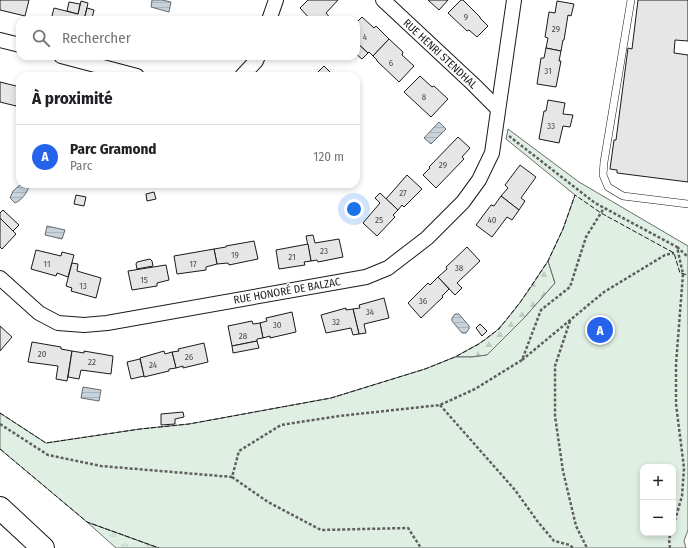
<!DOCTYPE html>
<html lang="fr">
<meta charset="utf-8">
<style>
:root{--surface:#fff;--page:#f2f2f2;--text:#202124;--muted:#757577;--line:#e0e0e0;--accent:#2563eb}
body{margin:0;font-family:"Fira Sans Condensed",sans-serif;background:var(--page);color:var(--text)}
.controls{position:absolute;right:12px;bottom:12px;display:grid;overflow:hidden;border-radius:8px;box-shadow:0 2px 6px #0003}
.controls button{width:36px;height:36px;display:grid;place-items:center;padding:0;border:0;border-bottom:1px solid var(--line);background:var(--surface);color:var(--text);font:20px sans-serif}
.you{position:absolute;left:354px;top:209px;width:14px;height:14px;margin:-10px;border:3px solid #fff;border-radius:50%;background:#1a73e8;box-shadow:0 0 0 6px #1a73e833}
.badge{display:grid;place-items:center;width:26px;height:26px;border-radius:50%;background:var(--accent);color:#fff;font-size:13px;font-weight:700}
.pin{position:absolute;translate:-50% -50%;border:2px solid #fff;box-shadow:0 1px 4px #0006}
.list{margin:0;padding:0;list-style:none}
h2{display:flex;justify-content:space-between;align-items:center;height:52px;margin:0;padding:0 16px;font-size:17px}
h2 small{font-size:13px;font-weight:400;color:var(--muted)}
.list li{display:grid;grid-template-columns:26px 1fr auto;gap:12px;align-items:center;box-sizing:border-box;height:64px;padding:0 16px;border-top:1px solid var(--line)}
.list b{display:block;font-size:15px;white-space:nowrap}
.list p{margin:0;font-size:13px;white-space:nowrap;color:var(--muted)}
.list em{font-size:13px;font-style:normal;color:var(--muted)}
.icon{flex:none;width:22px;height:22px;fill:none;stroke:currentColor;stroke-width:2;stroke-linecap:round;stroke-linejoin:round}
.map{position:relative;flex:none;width:688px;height:548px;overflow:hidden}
.search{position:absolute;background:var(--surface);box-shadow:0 2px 6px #0003;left:16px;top:16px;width:344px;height:44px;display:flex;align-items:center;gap:10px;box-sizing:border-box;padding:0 14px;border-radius:12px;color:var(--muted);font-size:15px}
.panel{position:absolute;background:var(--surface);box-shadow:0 2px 6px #0003;left:16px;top:72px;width:344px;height:116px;border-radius:12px}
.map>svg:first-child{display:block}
.grass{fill:url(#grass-tufts);stroke:#6a6a6a}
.forest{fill:url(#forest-firs);stroke:#6a6a6a}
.green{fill:#e0efe3;stroke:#6a6a6a;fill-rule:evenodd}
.water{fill:url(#water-rules);stroke:#6a6a6a}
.building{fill:#e6e6e6;stroke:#1a1a1a}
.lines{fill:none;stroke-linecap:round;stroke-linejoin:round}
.lane-casing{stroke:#1a1a1a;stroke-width:8}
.street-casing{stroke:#1a1a1a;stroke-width:16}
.highway-casing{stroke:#1a1a1a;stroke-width:24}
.path{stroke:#5f5f5f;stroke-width:2.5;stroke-dasharray:3 2;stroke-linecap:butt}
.lane{stroke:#fff;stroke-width:7}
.street{stroke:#fff;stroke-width:14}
.highway{stroke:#fff;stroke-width:22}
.fence{stroke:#1a1a1a;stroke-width:1;stroke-dasharray:5 2;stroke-linecap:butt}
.labels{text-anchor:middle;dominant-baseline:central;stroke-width:3;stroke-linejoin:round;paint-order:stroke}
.number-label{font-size:9px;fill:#4d4d4d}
.street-label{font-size:11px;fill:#1a1a1a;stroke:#fff}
</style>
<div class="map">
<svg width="688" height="548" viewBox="0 0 688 548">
<defs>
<pattern id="grass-tufts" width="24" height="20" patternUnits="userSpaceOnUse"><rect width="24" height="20" fill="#e0efe3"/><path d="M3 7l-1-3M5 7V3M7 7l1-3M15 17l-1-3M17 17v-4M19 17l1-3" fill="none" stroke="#c0ccc2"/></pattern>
<pattern id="forest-firs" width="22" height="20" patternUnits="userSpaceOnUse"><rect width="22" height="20" fill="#e0efe3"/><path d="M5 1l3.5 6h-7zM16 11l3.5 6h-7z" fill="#c0ccc2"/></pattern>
<pattern id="water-rules" width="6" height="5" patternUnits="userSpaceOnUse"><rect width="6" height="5" fill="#c6d2dc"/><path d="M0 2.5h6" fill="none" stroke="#aab4bc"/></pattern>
</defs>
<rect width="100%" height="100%" fill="#fff"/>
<!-- grass -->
<path class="grass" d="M87,522L159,548H116Z"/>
<!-- forest -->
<path class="forest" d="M548,261L555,283L525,317L487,355L472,357H455C470,348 487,341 499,328C518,308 533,284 548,261Z"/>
<!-- green -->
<path class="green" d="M508,129L579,182L688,246V530L684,541L686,548H159L87,522L0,449V413L46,443L140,429L189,424L331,398L425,369L455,357H472L487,355L525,317L555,283L548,261L563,229L575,195L506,139ZM643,467H673V533H643Z"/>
<!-- water -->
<g class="water">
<path d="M152,0H162L171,2L169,12L151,7Z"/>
<path d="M439,122L446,129L431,144L424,138Z"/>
<path d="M21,184H25L29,187C26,194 22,200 15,203L10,198L13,191Z"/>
<path d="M47,226L65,230L62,239L45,235Z"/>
<path d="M455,314H459L469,326V329L466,333H462L452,321V318Z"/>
<path d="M83,387L101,390L99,401L81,398Z"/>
</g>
<!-- building -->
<g class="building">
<path d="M0,0H29L25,16L0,10Z"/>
<path d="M308,0H338L326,13L332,20H311L300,8Z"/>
<path d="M428,0H448L439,10Z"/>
<path d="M461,0H463L480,17V18L488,26L477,37L469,30L467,31L448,13Z"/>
<path d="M638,0H688V41L675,40L674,53L688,55V182L617,173V170L610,169L614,140H616L628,48L632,49Z"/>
<path d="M81,1L88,3L84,20H51L54,8L78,14Z"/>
<path d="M557,1L574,4L571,16L568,15L564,40H563L561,51L546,48L548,38L545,37L549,12L555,13Z"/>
<path d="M69,2L80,4L78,14L67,11Z"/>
<path d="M87,8L94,10L92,18L99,20H84Z"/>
<path d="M362,17L374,28L376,26L389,39L373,56L369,52L368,53L356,42V23Z"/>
<path d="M389,39L403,52L402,55L414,66L399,82L377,61V60L373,56Z"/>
<path d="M356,42L368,53L362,59L356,54Z"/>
<path d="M546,48L561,51L559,61H561L556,87L537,84L541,58H544Z"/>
<path d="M324,66L334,76H314Z"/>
<path d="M420,76L432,87L434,86L448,99L431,117L404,92Z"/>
<path d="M0,82L20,87V106L16,105V106L0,102Z"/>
<path d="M548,100L565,103L563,114L573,115L570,127L563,126L559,143L539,139L544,111H546Z"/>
<path d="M458,137L470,148L462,157L464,159L436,188L423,175L430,168L429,167Z"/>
<path d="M520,165L536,177L521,198L525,201L519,210L501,196L508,188L505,185Z"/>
<path d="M407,175L422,189L404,207L402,205L398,210L386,199Z"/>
<path d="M154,192L156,199L147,201L146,194Z"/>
<path d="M380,193L398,210L393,215L395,217L377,236L363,223L380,203L375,198Z"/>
<path d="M76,195L86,197L84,206L74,204Z"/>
<path d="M501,196L519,210L512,220L507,217L492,237L476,225L491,205L494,206Z"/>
<path d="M3,210L19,225L13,231L0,218V213Z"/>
<path d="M0,218L16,234L2,249L0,247Z"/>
<path d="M313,235L315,243L339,239L343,257L318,262L317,260L311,261L306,236Z"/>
<path d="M254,241L258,259L229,265L228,263L217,264L214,249L226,247V246Z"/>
<path d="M308,244L311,261L304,262L305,265L279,269L276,250Z"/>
<path d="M467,247L480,261L457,283L462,288L455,295L438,277L447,269L446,267Z"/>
<path d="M214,249L217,264L206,267V270L177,274L174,256Z"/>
<path d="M36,250L61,256L62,252L74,255L68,277L57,273L56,276L31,269Z"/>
<path d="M150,259L152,261L153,266L137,269L136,264L137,262Z"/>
<path d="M72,263L78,264L77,271L101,278L96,298L71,291L72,288L66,286Z"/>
<path d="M166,265L169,280L157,283V286L132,290L128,271Z"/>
<path d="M438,277L449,289L442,296L443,297L421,318L408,303L428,283L430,285Z"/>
<path d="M384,298L389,318L364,324L366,333L359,334L353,309L360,308L359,305Z"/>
<path d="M346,308V310L353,309L359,334L353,335L351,328L326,333L321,315Z"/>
<path d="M292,312L296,332L270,338V336L263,338L260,323L267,321L266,318Z"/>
<path d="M252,321L253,324L260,323L263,338L257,339V341L232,346L228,326Z"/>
<path d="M480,324L487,331L482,336L476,328Z"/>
<path d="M0,326L12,337L0,351Z"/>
<path d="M257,341L259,348L233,353L232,346Z"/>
<path d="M32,342L61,347V349L72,351L67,381L56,379L58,366L28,362Z"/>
<path d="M204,343L208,362L183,368V366L176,368L172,352L179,351L178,349Z"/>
<path d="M72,351L84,353V351L113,356L111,374L81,370L79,379L68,377Z"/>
<path d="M164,351L165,354L172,352L176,368L169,369V371L144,377L140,358Z"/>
<path d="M140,359L144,376L131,379L127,362Z"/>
<path d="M183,412L184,417L175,419V424L161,425V414Z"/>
</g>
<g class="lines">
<!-- lane casing -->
<g class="lane-casing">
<path id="lane" d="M631,0L604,162L603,175L608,187L623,196L688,204"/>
</g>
<!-- street casing -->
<g class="street-casing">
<g id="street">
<path d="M383,0L473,84L498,109"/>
<path d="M269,20L276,0"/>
<path d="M0,40L20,45"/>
<path d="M61,56L137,76"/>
<path d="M242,76L256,61L258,56"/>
<path d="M0,278L39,313L58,323L84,325L107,323L366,277L388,268L427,238L463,202L479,180L492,153L514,0"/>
</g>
</g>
<!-- highway casing -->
<g class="highway-casing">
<path id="highway" d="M0,508L43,548"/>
</g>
<!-- path -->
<g class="path">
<path d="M509,136L595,203L677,247L683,274L676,364V404L684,468L682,496L673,527"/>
<path d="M677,247L688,257"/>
<path d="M570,321L555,366V416L563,471L576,526L587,548"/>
<path d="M522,360L604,292L665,255L674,253"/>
<path d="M440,405L515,490L538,522L554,541L570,545L573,548"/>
<path d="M0,424L48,455L101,466L232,477L239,451L281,425L339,416L440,405L475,389L522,360L541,310L570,287L586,237L604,208"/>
<path d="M232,477L268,502L321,530L408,528L421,548"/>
<path d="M670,548L669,539L671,533"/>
</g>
<!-- lane -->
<use href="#lane" class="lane"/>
<!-- street -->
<use href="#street" class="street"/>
<!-- highway -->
<use href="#highway" class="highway"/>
<!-- fence -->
<g class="fence">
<path d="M0,413L46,443L140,429L189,424L331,398L425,369L455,357L479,344L492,334L499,329L521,301L548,261L563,229L575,195L601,213L674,253L680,273L688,275"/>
<path d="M0,449L87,522L159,548"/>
</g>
</g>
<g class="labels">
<!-- number labels -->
<g class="number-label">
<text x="466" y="17">9</text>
<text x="556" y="29">29</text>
<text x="365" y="37">4</text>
<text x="391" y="63">6</text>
<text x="548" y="71">31</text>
<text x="424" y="97">8</text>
<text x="551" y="126">33</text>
<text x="443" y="165">29</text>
<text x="403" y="193">27</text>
<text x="379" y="220">25</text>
<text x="492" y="220">40</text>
<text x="324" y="251">23</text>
<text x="235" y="255">19</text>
<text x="292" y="257">21</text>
<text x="47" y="264">11</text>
<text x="193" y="264">17</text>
<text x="459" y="268">38</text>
<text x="144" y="280">15</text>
<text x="83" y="286">13</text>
<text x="423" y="301">36</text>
<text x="370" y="312">34</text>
<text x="336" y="322">32</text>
<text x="277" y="325">30</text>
<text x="243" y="336">28</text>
<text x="42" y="354">20</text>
<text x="189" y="357">26</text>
<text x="92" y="362">22</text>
<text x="153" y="365">24</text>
</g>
<!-- street labels -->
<g class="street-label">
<text transform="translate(440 54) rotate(43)">RUE HENRI STENDHAL</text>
<text transform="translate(287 291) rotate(-10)">RUE HONORÉ DE BALZAC</text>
</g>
</g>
</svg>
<div class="controls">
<button>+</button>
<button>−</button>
</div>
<div class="you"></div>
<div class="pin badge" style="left:600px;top:330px">A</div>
<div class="search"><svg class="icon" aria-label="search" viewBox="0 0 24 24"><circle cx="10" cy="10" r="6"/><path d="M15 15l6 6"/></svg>Rechercher</div>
<section class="panel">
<h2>À proximité<small></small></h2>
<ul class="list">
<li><span class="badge">A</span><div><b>Parc Gramond</b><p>Parc</p></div><em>120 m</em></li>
</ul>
</section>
</div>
